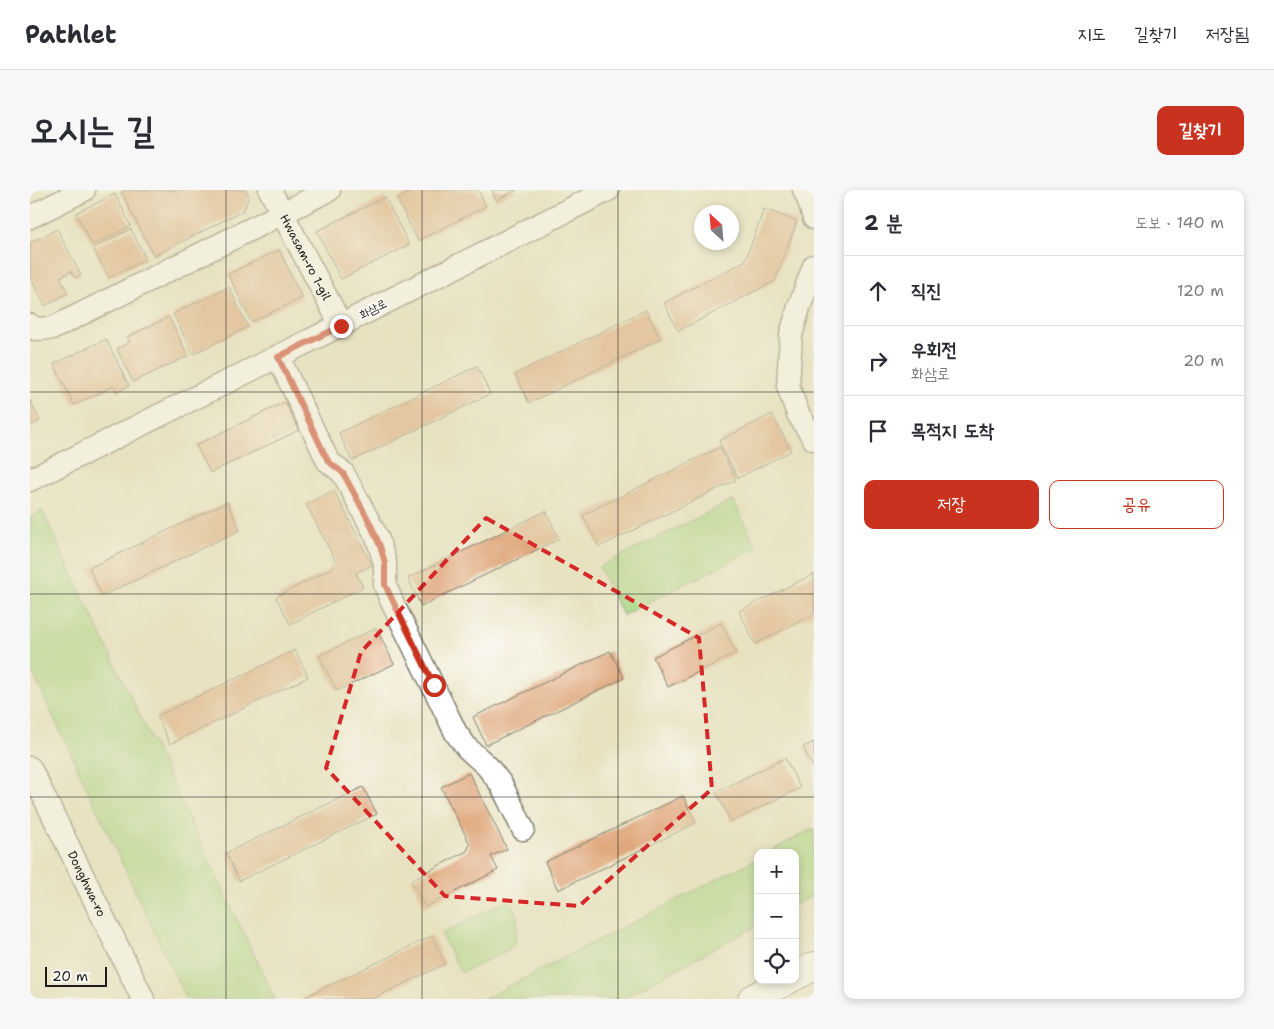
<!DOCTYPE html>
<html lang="ko">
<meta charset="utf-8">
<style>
:root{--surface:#fff;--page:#f7f7f7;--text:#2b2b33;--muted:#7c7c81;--line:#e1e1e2;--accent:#c8321e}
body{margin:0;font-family:"Shantell Sans","Poor Story",sans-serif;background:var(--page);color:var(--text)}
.controls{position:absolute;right:15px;bottom:15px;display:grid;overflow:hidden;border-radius:10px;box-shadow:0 2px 8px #0003}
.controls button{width:45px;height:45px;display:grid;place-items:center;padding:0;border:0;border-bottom:1px solid var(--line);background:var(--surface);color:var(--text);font:25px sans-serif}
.compass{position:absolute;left:664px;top:15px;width:45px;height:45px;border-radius:50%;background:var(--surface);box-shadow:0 2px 8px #0003;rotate:334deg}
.scale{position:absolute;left:15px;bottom:12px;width:62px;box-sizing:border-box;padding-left:5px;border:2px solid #1c1c1c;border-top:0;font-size:14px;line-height:18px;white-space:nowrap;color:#1c1c1c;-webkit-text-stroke:4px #fdfcf7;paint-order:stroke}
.stop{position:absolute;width:15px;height:15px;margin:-11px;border:4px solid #c8321e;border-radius:50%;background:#fff}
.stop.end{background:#c8321e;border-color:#fff;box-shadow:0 1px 5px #0008}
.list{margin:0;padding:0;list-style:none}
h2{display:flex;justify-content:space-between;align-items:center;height:65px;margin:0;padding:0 20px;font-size:21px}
h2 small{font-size:16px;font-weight:400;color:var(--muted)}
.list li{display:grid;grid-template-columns:32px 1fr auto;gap:15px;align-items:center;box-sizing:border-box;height:70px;padding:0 20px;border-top:1px solid var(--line)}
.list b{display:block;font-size:19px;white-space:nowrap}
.list p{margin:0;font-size:16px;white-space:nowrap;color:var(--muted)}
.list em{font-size:16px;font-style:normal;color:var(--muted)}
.actions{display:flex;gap:10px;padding:15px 20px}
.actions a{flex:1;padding:11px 0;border:1px solid var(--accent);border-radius:10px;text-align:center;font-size:18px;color:var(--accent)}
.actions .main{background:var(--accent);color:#fff}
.icon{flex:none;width:28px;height:28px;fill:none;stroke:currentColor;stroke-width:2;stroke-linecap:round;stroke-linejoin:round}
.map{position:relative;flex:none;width:784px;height:809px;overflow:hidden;border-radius:10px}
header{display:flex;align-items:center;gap:30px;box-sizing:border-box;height:70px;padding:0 25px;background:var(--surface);border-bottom:1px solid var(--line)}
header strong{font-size:24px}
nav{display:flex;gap:28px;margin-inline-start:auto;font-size:18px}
.intro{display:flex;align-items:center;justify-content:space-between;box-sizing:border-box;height:120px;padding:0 30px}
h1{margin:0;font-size:35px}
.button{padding:12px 22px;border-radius:10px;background:var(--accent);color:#fff;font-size:18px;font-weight:700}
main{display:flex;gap:30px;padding:0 30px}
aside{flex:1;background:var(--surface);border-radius:10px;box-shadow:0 2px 8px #0003}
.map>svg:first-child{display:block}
.green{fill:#a7d784;stroke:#627a50}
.building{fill:#dfa77c}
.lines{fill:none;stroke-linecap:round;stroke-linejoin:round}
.minor-casing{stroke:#827f6e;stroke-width:25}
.major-casing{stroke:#827f6e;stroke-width:30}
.minor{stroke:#fff;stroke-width:22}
.major{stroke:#fff;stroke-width:28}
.route{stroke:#c8321e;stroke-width:6}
.marked{fill:none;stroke:#d62828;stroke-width:4;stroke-dasharray:10 6;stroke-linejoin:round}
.grid{fill:none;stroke:#1c1c1c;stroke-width:1;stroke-opacity:0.55}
.labels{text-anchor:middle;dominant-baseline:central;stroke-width:4;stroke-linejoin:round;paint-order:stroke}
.street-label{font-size:12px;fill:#1c1c1c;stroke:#fdfcf7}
</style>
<header>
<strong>Pathlet</strong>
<nav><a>지도</a><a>길찾기</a><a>저장됨</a></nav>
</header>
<div class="intro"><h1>오시는 길</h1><a class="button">길찾기</a></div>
<main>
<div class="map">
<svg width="784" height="809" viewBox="0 0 784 809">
<rect width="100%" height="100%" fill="#fdfcf7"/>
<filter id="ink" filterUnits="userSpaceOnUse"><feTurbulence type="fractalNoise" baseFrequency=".02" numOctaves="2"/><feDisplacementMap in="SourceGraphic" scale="10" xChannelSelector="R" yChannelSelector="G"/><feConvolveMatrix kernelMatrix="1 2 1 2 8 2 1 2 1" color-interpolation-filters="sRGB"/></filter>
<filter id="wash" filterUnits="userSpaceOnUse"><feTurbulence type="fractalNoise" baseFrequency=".0096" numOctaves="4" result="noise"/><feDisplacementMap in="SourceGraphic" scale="20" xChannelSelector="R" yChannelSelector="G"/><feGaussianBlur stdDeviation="1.12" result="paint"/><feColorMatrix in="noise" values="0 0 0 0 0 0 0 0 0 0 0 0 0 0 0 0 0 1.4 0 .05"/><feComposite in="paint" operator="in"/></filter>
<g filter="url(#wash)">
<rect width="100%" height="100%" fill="#e8e2c1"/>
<!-- green -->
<g class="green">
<path d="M703,310L727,358L593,425L569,377Z"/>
<path d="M12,321L245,809H156L0,477V328Z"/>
<path d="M784,638V705L765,715V663H737Z"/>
<path d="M728,668V735L591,809H454Z"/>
<path d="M474,712C493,711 486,740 485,753L478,760L431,783L411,744Z"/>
</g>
<g id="blocks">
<!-- building -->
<g class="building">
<path d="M94,0H216L219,6L214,20L124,66L91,2Z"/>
<path d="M385,0H448L456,16L388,51L367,9Z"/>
<path d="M462,0H487L466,10Z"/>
<path d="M85,4L101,36L62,55L46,23Z"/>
<path d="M355,7L379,55L311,89L287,41Z"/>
<path d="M734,19L767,31L745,91L648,141L634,113L715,71Z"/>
<path d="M27,39L51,85L45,88L41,81L30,87L38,103L15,116L0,87V53Z"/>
<path d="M101,39L116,69L79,88L63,58Z"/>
<path d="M249,60L272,108L221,132L198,84Z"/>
<path d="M199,97L218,137L163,164L143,124Z"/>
<path d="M616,120L630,149L499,213L485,184Z"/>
<path d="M139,127L158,166L103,192L87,159L100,152L97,147Z"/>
<path d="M76,149L99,196L87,202L84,196L44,215L24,174Z"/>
<path d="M447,176L460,204L322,271L309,243Z"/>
<path d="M0,210L10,231L0,236Z"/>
<path d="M255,212L269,240L180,283L166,255Z"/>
<path d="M742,224L761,261L708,288L689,251Z"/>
<path d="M690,257L706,290L569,357L553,325Z"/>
<path d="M304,300L342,375L326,383L333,397L260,434L246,407L302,378L305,370L276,314Z"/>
<path d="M197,312L210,340L72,406L59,378Z"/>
<path d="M516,321L529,349L391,416L378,388Z"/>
<path d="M784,384V424L725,454L709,421Z"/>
<path d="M691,433L706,463L638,497L623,467Z"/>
<path d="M346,438L364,474L307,501L289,466Z"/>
<path d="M265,460L278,487L140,554L127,526Z"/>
<path d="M580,461L594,488L456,555L443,527Z"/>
<path d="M784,552V579L773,557Z"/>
<path d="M755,568L770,598L701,632L686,602Z"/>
<path d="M439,583L477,659L461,666L468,680L395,717L381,690L437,661L440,654L411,597Z"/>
<path d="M333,597L347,624L209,691L196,663Z"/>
<path d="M653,606L666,633L528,700L515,672Z"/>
<path d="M402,746L415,774L342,809H271Z"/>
</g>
</g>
</g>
<g filter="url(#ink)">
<use href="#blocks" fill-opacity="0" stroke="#827f6e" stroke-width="1"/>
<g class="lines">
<!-- minor casing -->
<g class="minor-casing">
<g id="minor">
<path id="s1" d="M240,0L311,135"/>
<path d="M774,0L779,11L784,28"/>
<path d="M0,27L54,0"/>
<path d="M784,76L769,117L761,145L758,196L768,224L784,249"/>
<path d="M0,135L5,139L23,138L299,0"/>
<path d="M248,167L298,271L313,283L347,347L355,373V395L361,410L426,543L437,558L457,576L471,594L493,639"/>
<path d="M0,290L311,135L578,0"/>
<path id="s2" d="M0,578L113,809"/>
</g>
</g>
<!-- major casing -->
<g class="major-casing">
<g id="major">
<path d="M765,786L784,776"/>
<path d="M722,809L758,790"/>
</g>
</g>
<!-- minor -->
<use href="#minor" class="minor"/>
<!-- major -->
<use href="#major" class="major"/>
</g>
</g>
<g class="lines" filter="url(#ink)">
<!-- route -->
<path class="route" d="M311,136L248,167L298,271L313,283L339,331L350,356L355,373V395L404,495"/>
</g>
<!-- marked area -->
<path d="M0 0H784V809H0ZM456,328L669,448L682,599L549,716L415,706L296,578L331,462Z" fill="#e8e2c1" fill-opacity=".55" fill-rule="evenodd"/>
<path class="marked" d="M456,328L669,448L682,599L549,716L415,706L296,578L331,462Z"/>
<!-- grid -->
<path class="grid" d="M196,0V809M392,0V809M588,0V809M0,202H784M0,404H784M0,607H784"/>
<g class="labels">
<!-- street labels -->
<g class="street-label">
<text stroke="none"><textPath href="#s1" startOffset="76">Hwasam-ro 1-gil</textPath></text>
<text transform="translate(343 119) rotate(-27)">화삼로</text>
<text stroke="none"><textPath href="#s2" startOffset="129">Donghwa-ro</textPath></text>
</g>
</g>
</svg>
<div class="controls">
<button>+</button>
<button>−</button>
<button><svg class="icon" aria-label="locate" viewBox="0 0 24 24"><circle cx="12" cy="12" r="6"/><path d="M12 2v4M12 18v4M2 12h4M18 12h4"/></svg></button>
</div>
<svg class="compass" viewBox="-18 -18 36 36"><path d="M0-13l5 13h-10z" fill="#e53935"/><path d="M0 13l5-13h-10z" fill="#7c7c81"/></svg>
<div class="scale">20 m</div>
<div class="stop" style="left:404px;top:495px"></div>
<div class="stop end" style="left:311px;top:136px"></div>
</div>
<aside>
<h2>2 분<small>도보 · 140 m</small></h2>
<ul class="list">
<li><svg class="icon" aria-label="ahead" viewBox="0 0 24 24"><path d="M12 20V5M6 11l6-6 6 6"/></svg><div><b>직진</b></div><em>120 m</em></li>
<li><svg class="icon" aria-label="right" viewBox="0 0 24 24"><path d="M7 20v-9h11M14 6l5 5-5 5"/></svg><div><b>우회전</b><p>화삼로</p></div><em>20 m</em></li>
<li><svg class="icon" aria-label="arrive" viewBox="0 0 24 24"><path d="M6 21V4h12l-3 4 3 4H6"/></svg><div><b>목적지 도착</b></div></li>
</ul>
<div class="actions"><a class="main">저장</a><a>공유</a></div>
</aside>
</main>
